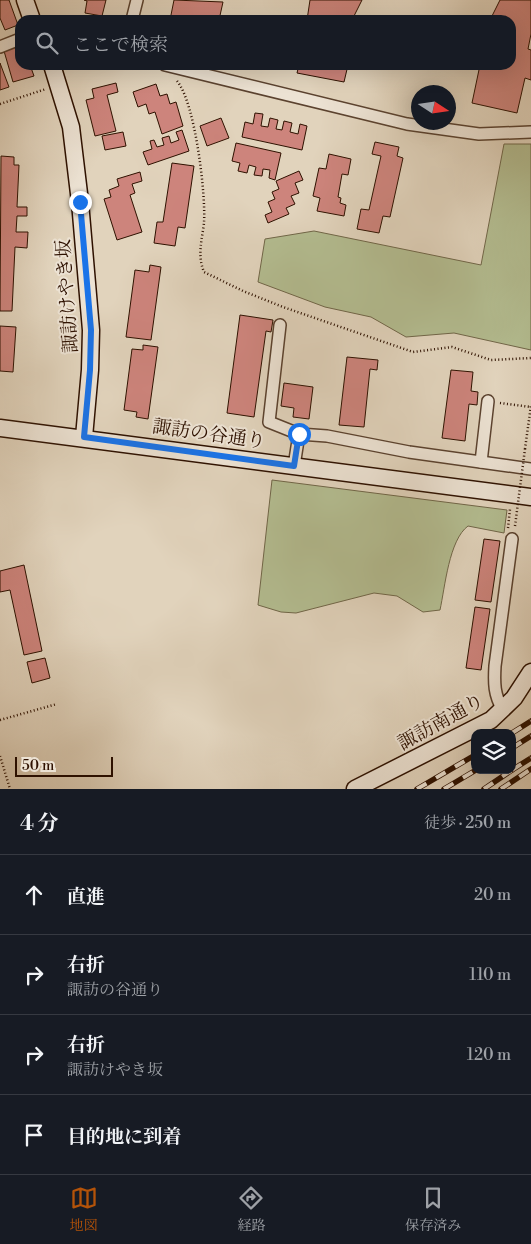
<!DOCTYPE html>
<html lang="ja">
<meta charset="utf-8">
<style>
:root{--surface:#171b24;--page:#20242c;--text:#f1f3f6;--muted:#9ea1a6;--line:#363941;--accent:#b45309}
body{margin:0;font-family:"Libre Bodoni","Noto Serif JP",serif;background:var(--page);color:var(--text)}
.controls{position:absolute;right:15px;bottom:15px;display:grid;overflow:hidden;border-radius:10px;box-shadow:0 5px 20px #0002}
.controls button{width:45px;height:45px;display:grid;place-items:center;padding:0;border:0;border-bottom:1px solid var(--line);background:var(--surface);color:var(--text);font:25px sans-serif}
.compass{position:absolute;left:411px;top:85px;width:45px;height:45px;border-radius:50%;background:var(--surface);box-shadow:0 5px 20px #0002;rotate:102deg}
.scale{position:absolute;left:15px;bottom:12px;width:98px;box-sizing:border-box;padding-left:5px;border:2px solid #2e1100;border-top:0;font-size:14px;line-height:18px;white-space:nowrap;color:#2e1100;-webkit-text-stroke:4px #ece2d3;paint-order:stroke}
.stop{position:absolute;width:15px;height:15px;margin:-11px;border:4px solid #1a73e8;border-radius:50%;background:#fff}
.stop.end{background:#1a73e8;border-color:#fff;box-shadow:0 1px 5px #0008}
.list{margin:0;padding:0;list-style:none}
h2{display:flex;justify-content:space-between;align-items:center;height:65px;margin:0;padding:0 20px;font-size:21px}
h2 small{font-size:16px;font-weight:400;color:var(--muted)}
.list li{display:grid;grid-template-columns:32px 1fr auto;gap:15px;align-items:center;box-sizing:border-box;height:80px;padding:0 20px;border-top:1px solid var(--line)}
.list b{display:block;font-size:19px;white-space:nowrap}
.list p{margin:0;font-size:16px;white-space:nowrap;color:var(--muted)}
.list em{font-size:16px;font-style:normal;color:var(--muted)}
.icon{flex:none;width:28px;height:28px;fill:none;stroke:currentColor;stroke-width:2;stroke-linecap:round;stroke-linejoin:round}
.map{position:relative;flex:none;width:531px;height:789px;overflow:hidden}
.search{position:absolute;background:var(--surface);box-shadow:0 5px 20px #0002;left:15px;right:15px;top:15px;height:55px;display:flex;align-items:center;gap:12px;box-sizing:border-box;padding:0 18px;border-radius:15px;color:var(--muted);font-size:19px}
.sheet{height:385px;background:var(--surface)}
nav{display:flex;justify-content:space-around;align-items:center;box-sizing:border-box;height:70px;border-top:1px solid var(--line);background:var(--surface);font-size:14px;color:var(--muted)}
nav a{display:grid;justify-items:center;gap:2px}
nav .on{color:var(--accent)}
.map>svg:first-child{display:block}
.green{fill:#b3bc90;stroke:#706648}
.building{fill:#cd847c;stroke:#2e1100}
.lines{fill:none;stroke-linecap:round;stroke-linejoin:round}
.street-casing{stroke:#5b422f;stroke-width:14}
.secondary-casing{stroke:#2e1100;stroke-width:19}
.path{stroke:#2e1100;stroke-width:2.5;stroke-dasharray:1 2.5;stroke-linecap:butt}
.street{stroke:#ece2d3;stroke-width:11}
.secondary{stroke:#ece2d3;stroke-width:16}
.rail-casing{stroke:#2e1100;stroke-width:5.5}
.rail{stroke:#ece2d3;stroke-width:4;stroke-dasharray:11;stroke-linecap:butt}
.path-bridge{stroke:#2e1100;stroke-width:2.5;stroke-dasharray:1 2.5;stroke-linecap:butt}
.route{stroke:#1a73e8;stroke-width:6}
.labels{text-anchor:middle;dominant-baseline:central;stroke-width:4;stroke-linejoin:round;paint-order:stroke}
.street-label{font-size:19px;fill:#2e1100;stroke:#ece2d3}
</style>
<div class="map">
<svg width="531" height="789" viewBox="0 0 531 789">
<rect width="100%" height="100%" fill="#e1d3bc"/>
<filter id="stains"><feTurbulence type="fractalNoise" baseFrequency=".004" numOctaves="4"/><feColorMatrix values="0 0 0 0 .2 0 0 0 0 .09 0 0 0 0 .02 0 0 0 .5 -.17"/></filter>
<radialGradient id="worn" r=".72"><stop offset=".6" stop-color="#630" stop-opacity="0"/><stop offset="1" stop-color="#630" stop-opacity=".3"/></radialGradient>
<!-- green -->
<g class="green">
<path d="M504,144H531V350L454,333L406,337L371,317L325,307L258,282L265,239L314,231L481,265Z"/>
<path d="M272,480L507,510L504,533L468,526C449,540 445,587 440,610L423,612L397,596L374,593L296,613L281,612L258,605Z"/>
</g>
<!-- building -->
<g class="building">
<path d="M0,0H9L18,25L5,30L0,18Z"/>
<path d="M84,0H106L102,16L85,13L87,1Z"/>
<path d="M174,0L223,2L219,20H170Z"/>
<path d="M310,0H362L354,16L363,18V20H307Z"/>
<path d="M500,0H531V34L528,49L531,50V80L525,78L517,113L472,103L480,65H511V20H490Z"/>
<path d="M20,46V65H30L34,76L13,82L4,51Z"/>
<path d="M0,63L9,87L0,90Z"/>
<path d="M299,65H348L344,82L297,73Z"/>
<path d="M116,83L118,92L107,95L116,131L95,136L86,100L94,98L92,89Z"/>
<path d="M156,84L160,96L167,94L170,104L176,102L183,126L162,134L155,112L149,114L146,104L138,107L133,92Z"/>
<path d="M255,113L263,114L261,126L268,127L270,118L278,120L276,129L282,130L284,121L292,123L290,132L298,134L300,124L307,126L302,150L242,137L245,122L253,124Z"/>
<path d="M221,118L229,138L207,146L200,126Z"/>
<path d="M182,130L189,151L148,165L143,152L152,149L150,141L154,140L157,147L164,145L162,138L169,136L171,143L179,140L176,132Z"/>
<path d="M123,132L126,146L105,150L102,136Z"/>
<path d="M375,142L399,147L397,156L403,158L390,217L383,216L379,233L357,229L361,209L369,210L381,156L372,154Z"/>
<path d="M236,143L281,153L275,180L269,178L270,170L263,169L262,176L254,175L256,167L249,165L247,173L238,171L240,163L232,161Z"/>
<path d="M329,154L351,159L348,175L342,174L338,197L341,198L340,203L346,205L344,216L317,211L320,198L313,196L319,168L326,169Z"/>
<path d="M1,156L14,157V165H19L17,207H27V216H17L16,232H28L27,248L15,247L12,311H0Z"/>
<path d="M172,163L194,166L185,228L178,227L175,246L154,243L157,222H163Z"/>
<path d="M299,171L303,180L295,183L299,193L291,196L295,204L286,208L289,214L268,223L265,215L272,212L268,202L275,199L272,192L279,189L276,181Z"/>
<path d="M140,172L142,181L132,184L135,193L130,195L142,232L117,240L104,199L111,197L109,190L119,186L117,179Z"/>
<path d="M150,265L161,267L151,340L126,337L135,270L149,272Z"/>
<path d="M240,315L273,320L271,332L266,331L254,417L227,413Z"/>
<path d="M0,326L16,327L13,372L0,371Z"/>
<path d="M143,345L158,347L148,419L136,417L137,412L124,410L132,349L143,350Z"/>
<path d="M347,357L378,360L377,370L370,369L364,427L339,425Z"/>
<path d="M451,370L473,372L471,391L478,392L477,405L469,404L465,441L442,438Z"/>
<path d="M284,383L313,387L309,419L293,417L294,408L281,406Z"/>
<path d="M484,539L500,541L491,602L475,600Z"/>
<path d="M24,565L42,651L24,655L10,590L0,592V571Z"/>
<path d="M475,607L490,609L481,670L466,668Z"/>
<path d="M45,658L50,678L32,683L27,662Z"/>
</g>
<g class="lines">
<!-- street casing -->
<g class="street-casing">
<g id="street">
<path d="M132,20L137,0"/>
<path d="M0,47L20,39"/>
<path d="M165,65L407,124L479,134L531,132"/>
<path d="M280,325L269,422L299,434L327,436L409,452L531,469"/>
<path d="M481,462L488,401"/>
<path d="M294,466L299,434"/>
<path d="M503,710C494,695 494,683 495,666L512,539"/>
</g>
</g>
<!-- secondary casing -->
<g class="secondary-casing">
<g id="secondary">
<path d="M25,0L32,20"/>
<path d="M52,65L71,127L80,202L91,330L90,370L84,437"/>
<path d="M0,428L531,497"/>
<path d="M355,789L491,720L514,698L531,672"/>
</g>
</g>
<!-- path -->
<g class="path">
<path d="M177,81C195,102 206,194 204,223C202,240 197,255 204,272L243,291L283,307L413,352L452,347L491,360L531,358"/>
<path d="M0,104L46,89"/>
<path d="M500,403L531,407"/>
<path d="M525,449L531,405"/>
<path d="M508,528L510,509"/>
<path d="M0,720L57,704"/>
<path d="M0,756L10,789"/>
</g>
<!-- street -->
<use href="#street" class="street"/>
<!-- secondary -->
<use href="#secondary" class="secondary"/>
<!-- rail casing -->
<g class="rail-casing">
<g id="rail">
<path d="M512,733L531,721"/>
<path d="M512,748L531,736"/>
<path d="M512,770L531,758"/>
<path d="M417,789L475,755"/>
<path d="M444,789L476,770"/>
<path d="M484,789L512,770"/>
<path d="M501,789L531,769"/>
</g>
</g>
<!-- rail -->
<use href="#rail" class="rail"/>
<!-- path-bridge -->
<path class="path-bridge" d="M515,526L525,449"/>
</g>
<g class="lines">
<!-- route -->
<path class="route" d="M80,202L91,330L90,370L84,437L294,466L299,434"/>
</g>
<g class="labels">
<!-- street labels -->
<g class="street-label">
<text transform="translate(67 296) rotate(-94)">諏訪けやき坂</text>
<text transform="translate(209 434) rotate(8)">諏訪の谷通り</text>
<text transform="translate(441 722) rotate(-29)">諏訪南通り</text>
</g>
</g>
<rect width="100%" height="100%" filter="url(#stains)"/>
<rect width="100%" height="100%" fill="url(#worn)"/>
</svg>
<div class="controls">
<button><svg class="icon" aria-label="layers" viewBox="0 0 24 24"><path d="M12 4l9 5-9 5-9-5zM3 14l9 5 9-5"/></svg></button>
</div>
<svg class="compass" viewBox="-18 -18 36 36"><path d="M0-13l5 13h-10z" fill="#e53935"/><path d="M0 13l5-13h-10z" fill="#9ea1a6"/></svg>
<div class="scale">50 m</div>
<div class="stop" style="left:299px;top:434px"></div>
<div class="stop end" style="left:80px;top:202px"></div>
<div class="search"><svg class="icon" aria-label="search" viewBox="0 0 24 24"><circle cx="10" cy="10" r="6"/><path d="M15 15l6 6"/></svg>ここで検索</div>
</div>
<section class="sheet">
<h2>4 分<small>徒歩 · 250 m</small></h2>
<ul class="list">
<li><svg class="icon" aria-label="ahead" viewBox="0 0 24 24"><path d="M12 20V5M6 11l6-6 6 6"/></svg><div><b>直進</b></div><em>20 m</em></li>
<li><svg class="icon" aria-label="right" viewBox="0 0 24 24"><path d="M7 20v-9h11M14 6l5 5-5 5"/></svg><div><b>右折</b><p>諏訪の谷通り</p></div><em>110 m</em></li>
<li><svg class="icon" aria-label="right" viewBox="0 0 24 24"><path d="M7 20v-9h11M14 6l5 5-5 5"/></svg><div><b>右折</b><p>諏訪けやき坂</p></div><em>120 m</em></li>
<li><svg class="icon" aria-label="arrive" viewBox="0 0 24 24"><path d="M6 21V4h12l-3 4 3 4H6"/></svg><div><b>目的地に到着</b></div></li>
</ul>
</section>
<nav>
<a class="on"><svg class="icon" aria-label="map" viewBox="0 0 24 24"><path d="M3 6l6-2 6 2 6-2v14l-6 2-6-2-6 2zM9 4v14M15 6v14"/></svg>地図</a>
<a><svg class="icon" aria-label="directions" viewBox="0 0 24 24"><path d="M12 3l9 9-9 9-9-9zM9 14v-3h6M13 9l2 2-2 2"/></svg>経路</a>
<a><svg class="icon" aria-label="saved" viewBox="0 0 24 24"><path d="M7 4h10v16l-5-4-5 4z"/></svg>保存済み</a>
</nav>
